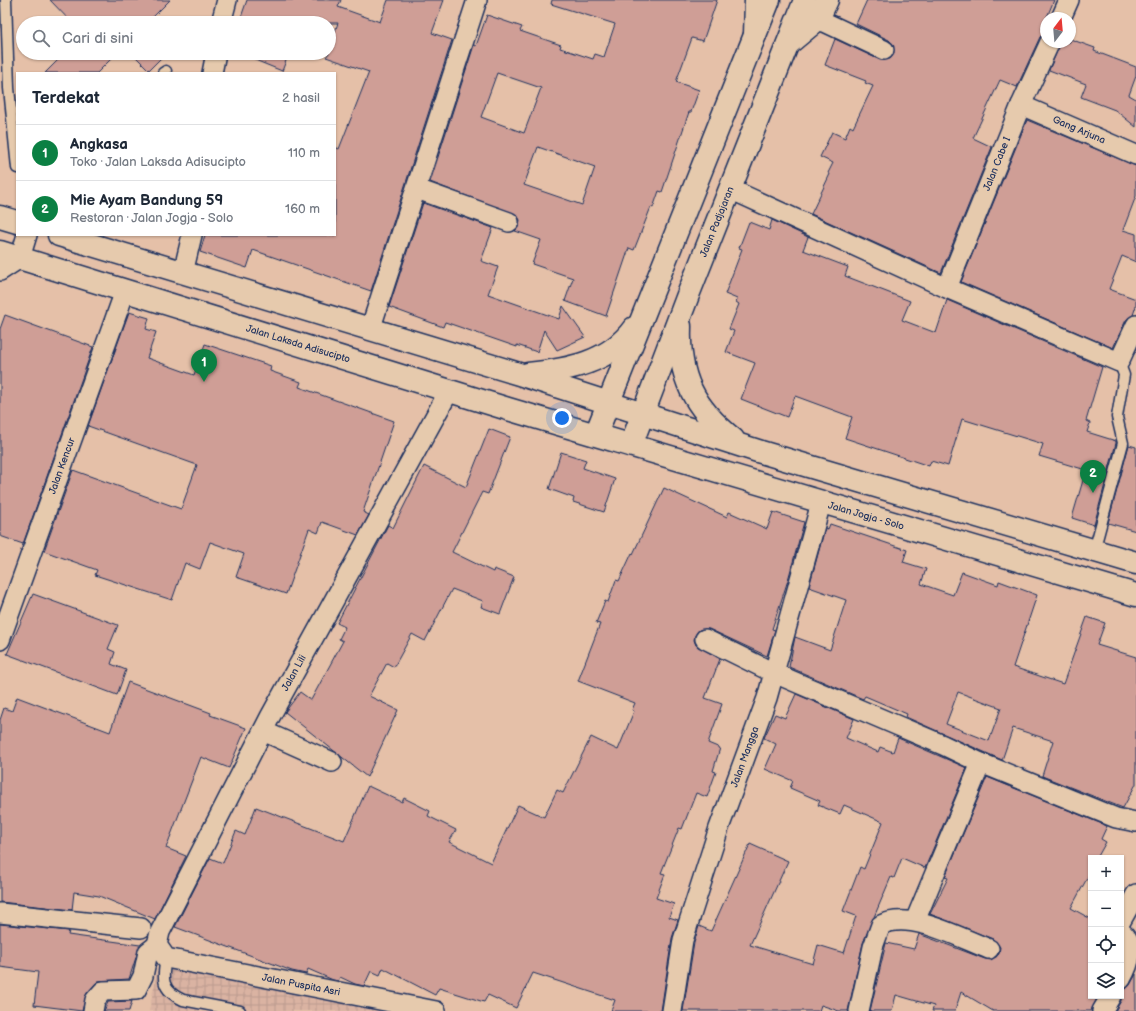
<!DOCTYPE html>
<html lang="id">
<meta charset="utf-8">
<style>
:root{--surface:#fff;--page:#f6f6f7;--text:#1f2937;--muted:#747a83;--line:#e0e1e3;--accent:#0b8043}
body{margin:0;font-family:"Balsamiq Sans",sans-serif;background:var(--page);color:var(--text)}
.controls{position:absolute;right:12px;bottom:12px;display:grid;overflow:hidden;border-radius:0px;box-shadow:0 1px 3px #0004}
.controls button{width:36px;height:36px;display:grid;place-items:center;padding:0;border:0;border-bottom:1px solid var(--line);background:var(--surface);color:var(--text);font:20px sans-serif}
.compass{position:absolute;left:1040px;top:12px;width:36px;height:36px;border-radius:50%;background:var(--surface);box-shadow:0 1px 3px #0004;rotate:16deg}
.you{position:absolute;left:562px;top:418px;width:14px;height:14px;margin:-10px;border:3px solid #fff;border-radius:50%;background:#1a73e8;box-shadow:0 0 0 6px #1a73e833}
.badge{display:grid;place-items:center;width:26px;height:26px;border-radius:50%;background:var(--accent);color:#fff;font-size:13px;font-weight:700}
.pin{position:absolute;translate:-50% -33px;filter:drop-shadow(0 1px 2px #0008)}
.pin::after{content:'';position:absolute;top:21px;width:14px;height:12px;background:inherit;clip-path:polygon(0 0,100% 0,50% 100%)}
.list{margin:0;padding:0;list-style:none}
h2{display:flex;justify-content:space-between;align-items:center;height:52px;margin:0;padding:0 16px;font-size:17px}
h2 small{font-size:13px;font-weight:400;color:var(--muted)}
.list li{display:grid;grid-template-columns:26px 1fr auto;gap:12px;align-items:center;box-sizing:border-box;height:56px;padding:0 16px;border-top:1px solid var(--line)}
.list b{display:block;font-size:15px;white-space:nowrap}
.list p{margin:0;font-size:13px;white-space:nowrap;color:var(--muted)}
.list em{font-size:13px;font-style:normal;color:var(--muted)}
.icon{flex:none;width:22px;height:22px;fill:none;stroke:currentColor;stroke-width:2;stroke-linecap:round;stroke-linejoin:round}
.map{position:relative;flex:none;width:1136px;height:1011px;overflow:hidden}
.search{position:absolute;background:var(--surface);box-shadow:0 1px 3px #0004;left:16px;top:16px;width:320px;height:44px;display:flex;align-items:center;gap:10px;box-sizing:border-box;padding:0 14px;border-radius:22px;color:var(--muted);font-size:15px}
.panel{position:absolute;background:var(--surface);box-shadow:0 1px 3px #0004;left:16px;top:72px;width:320px;height:164px;border-radius:0px}
.map>svg:first-child{display:block}
.industrial{fill:url(#industrial-grid)}
.building{fill:#cf9e96;stroke:#1b2f5e;fill-rule:evenodd}
.lines{fill:none;stroke-linecap:round;stroke-linejoin:round}
.service-casing{stroke:#1b2f5e;stroke-width:13}
.minor-casing{stroke:#1b2f5e;stroke-width:22}
.tertiary-casing{stroke:#1b2f5e;stroke-width:25}
.trunk-casing{stroke:#1b2f5e;stroke-width:25}
.service{stroke:#e6caad;stroke-width:10}
.minor{stroke:#e6caad;stroke-width:19}
.tertiary{stroke:#e6caad;stroke-width:22}
.trunk{stroke:#e6caad;stroke-width:22}
.labels{text-anchor:middle;dominant-baseline:central;stroke-width:4;stroke-linejoin:round;paint-order:stroke}
.street-label{font-size:10px;fill:#1b2f5e;stroke:#e6caad}
</style>
<div class="map">
<svg width="1136" height="1011" viewBox="0 0 1136 1011">
<defs>
<pattern id="industrial-grid" width="8" height="8" patternUnits="userSpaceOnUse"><rect width="8" height="8" fill="#dab3a2"/><path d="M0 4h8M4 0v8" fill="none" stroke="#ba9a8e"/></pattern>
</defs>
<rect width="100%" height="100%" fill="#e5c0a8"/>
<filter id="ink" filterUnits="userSpaceOnUse"><feTurbulence type="fractalNoise" baseFrequency=".025" numOctaves="2"/><feDisplacementMap in="SourceGraphic" scale="8" xChannelSelector="R" yChannelSelector="G"/><feConvolveMatrix kernelMatrix="1 2 1 2 8 2 1 2 1" color-interpolation-filters="sRGB"/></filter>
<g filter="url(#ink)">
<!-- industrial -->
<path class="industrial" d="M159,962L388,1011H149Z"/>
<!-- building -->
<g class="building">
<path d="M50,0H170L149,21L152,23H72Z"/>
<path d="M247,0H341L338,7L380,22L388,0H444L432,33L452,40L371,291L253,250L247,268L200,252L205,235H335V147L339,149L369,72L326,57L329,53V48L338,23H239Z"/>
<path d="M552,0H717L703,41L692,38L676,82L699,90L691,112H689L662,192L659,191L653,208L651,207L634,250L629,248L606,316L565,301L573,278L532,264L541,240L515,231L519,225L520,220L517,215L430,182L474,45L476,46L487,15L522,27L520,31L561,45L560,48L593,59L595,54L604,57L615,24L551,4ZM497,73L541,88L524,133L481,117ZM538,147L595,167L582,205L524,185Z"/>
<path d="M867,0H1054L1042,29L1046,32L1040,37L1017,87L1000,80L973,138L992,147L941,273L811,214L830,174L828,173L833,163L820,157L832,132L845,138L850,126L853,128L873,86L865,83L866,81L825,65L835,39L880,60L890,59L894,54L893,44L889,40L856,24Z"/>
<path d="M1070,39L1095,48L1094,51L1136,67V76L1129,95L1136,99V127L1115,110L1081,97L1086,84L1049,70L1061,42H1070Z"/>
<path d="M65,53H117L97,73H45Z"/>
<path d="M132,53H166L149,70Z"/>
<path d="M258,53H289L282,71L255,60Z"/>
<path d="M1027,120L1136,166V196L1123,230L1136,234V262L1122,256L1109,289L1136,299V306L1133,315L1126,320L1113,348L961,282Z"/>
<path d="M423,203L493,228L481,261L498,267L488,294L559,319L563,306L585,337L557,350L544,330L537,352L517,345V347L445,322L443,327L389,307Z"/>
<path d="M772,220L808,237L803,250L848,267L845,276L910,301L902,320L936,333L947,300L1102,367L1086,421L1090,423L1087,432L1116,441V443L1094,525L1072,518L1086,470L1039,456L1043,444L962,419L948,466L931,461L929,466L845,438L852,417L795,396L787,417L741,399L755,363L726,352L734,331L729,329L739,304L736,302L737,299L725,294L742,249L739,248L749,222L769,230Z"/>
<path d="M129,312L149,318L146,329L156,332L147,358L194,375L205,344L271,366L270,371L301,382L299,387L394,421L363,512L369,515L358,535L322,522L318,533L309,529L286,594L236,577L244,554L210,542L200,569L185,563L172,600L95,575L97,570L44,551L73,470L181,509L197,465L88,426Z"/>
<path d="M5,315L93,347L23,544L0,536V329Z"/>
<path d="M489,429L510,437L488,494L482,492L452,552L493,572L494,569L514,577L500,614L481,607L483,601L452,589L425,641L412,634L394,667L387,663L369,696L398,710L367,777L285,712L300,692L311,700L343,641L339,639L345,627L337,623L388,525L393,528L424,466L466,487Z"/>
<path d="M1129,445L1136,447V531L1108,523Z"/>
<path d="M561,452L586,460L583,468L615,479L604,512L573,502L574,498L549,489Z"/>
<path d="M664,488L727,517L729,512L767,529L773,512L804,522L788,580L772,629L775,630L767,656L709,629L699,630L695,635L694,640L696,645L720,659L705,698L722,704L708,743L720,748L713,771L716,772L707,797L696,793L682,829L679,828L661,873L665,874L656,898L674,904L669,917L678,920L672,938L661,1011H611L615,1000L533,973L516,1008L488,995L484,1002L439,988L435,995L383,968L380,975L371,971L364,986L355,984L340,977L338,981L333,980L308,969L306,974L292,971L175,927L210,858L223,863L236,831L245,835L256,807L344,841L368,786L402,802L404,798L430,811L428,816L456,830L449,842L491,863L518,805L544,817L557,790L563,793L591,737L618,750L634,711L632,710L635,703L578,681L600,624L596,623L605,601L608,602L616,580L619,581L632,553L633,554Z"/>
<path d="M830,524L907,550L903,562L926,569L921,584L953,595L962,572L998,585L999,581L1037,595L1013,667L1063,684L1087,617L1105,623L1097,645L1136,657V784L1123,808L1042,776L1053,741L1013,728L1002,760L906,717L907,714L865,696L863,699L789,667L795,637L830,650L846,600L809,587L825,528L828,529ZM958,692L1001,708L989,741L946,724Z"/>
<path d="M33,594L118,625L108,649L115,652L111,664L126,670L117,695L7,654Z"/>
<path d="M128,682L211,713L210,715L246,728L229,768L201,757L166,848L186,856L155,919L99,896L74,892L72,910L0,902V720L4,708L12,711L17,697L110,732Z"/>
<path d="M796,694L854,719L846,738L878,752L880,747L893,752L898,738L967,768L925,868L902,858L894,878L891,877L863,943L848,1011H839L821,1005L819,1011H683L694,943L699,926L711,931L750,844L788,861L750,945L813,964L818,945L844,953L856,916L843,911L860,867L864,869L883,822L844,805L840,814L818,805L820,801L790,788L793,781L765,769L776,744L764,738L775,714L785,718Z"/>
<path d="M987,777L1107,826L1101,839L1106,842L1097,858H1091V871L1071,908L1091,919V996H1098L1091,1011H993L961,992L955,1011H932L934,1006L896,995L892,1011H870L886,943L914,949L919,934L985,959L991,960L999,954L1000,947L993,939L930,914L948,878L945,877Z"/>
<path d="M0,924L69,931L68,935L140,945L129,979L98,981L87,993L82,1011L34,1005L38,972L0,967Z"/>
<path d="M1136,974V1011H1115L1121,1001V990L1126,989L1130,985Z"/>
<path d="M132,1001L129,1011H104L108,1002Z"/>
</g>
<g class="lines">
<!-- service casing -->
<g class="service-casing">
<g id="service">
<path d="M6,0L9,88L17,168"/>
<path d="M163,73L166,71"/>
<path d="M1094,551L1123,443L1117,417L1124,375L1119,362"/>
<path d="M166,958C162,979 161,990 183,1000L240,1011"/>
</g>
</g>
<!-- minor casing -->
<g class="minor-casing">
<g id="minor">
<path d="M1061,18L1069,0"/>
<path d="M818,19L884,50"/>
<path d="M221,23L227,0"/>
<path d="M212,73L216,53"/>
<path d="M1021,105L1136,155"/>
<path d="M417,189L509,222"/>
<path d="M730,189L947,288L1119,362L1136,325"/>
<path d="M0,271L20,258L27,235"/>
<path d="M183,273L192,235"/>
<path d="M947,288L1021,105L1050,42"/>
<path d="M370,330L477,0"/>
<path d="M705,639L774,673L943,745L981,763L1116,818L1136,822"/>
<path d="M0,640L125,291"/>
<path d="M263,731L332,762"/>
<path d="M0,913L141,928"/>
<path d="M915,921L981,763"/>
<path d="M1121,921L1136,894"/>
<path d="M1121,932C1136,943 1130,964 1121,979"/>
<path d="M93,1011L95,1000L103,991L136,990L143,976L148,952L157,945"/>
<path d="M436,1011L166,958L157,945L160,932L270,717L449,391"/>
<path d="M672,1011L683,940L719,828L767,698L821,503"/>
<path d="M859,1011L873,947L881,925C910,910 960,938 989,949"/>
<path d="M1102,1011L1111,996"/>
</g>
</g>
<!-- tertiary casing -->
<g class="tertiary-casing">
<g id="tertiary">
<path d="M755,35L756,0"/>
<path d="M788,44L818,19L827,0"/>
</g>
</g>
<!-- trunk casing -->
<g class="trunk-casing">
<g id="trunk">
<path d="M0,217L17,222"/>
<path d="M59,235L519,374L761,452L1136,563"/>
<path d="M0,252L508,409L1136,595"/>
<path d="M680,326C678,377 694,408 733,439"/>
<path d="M528,374C568,370 609,363 634,328"/>
<path d="M596,434L769,0"/>
<path d="M631,445L688,295L805,0"/>
</g>
</g>
<!-- service -->
<use href="#service" class="service"/>
<!-- minor -->
<use href="#minor" class="minor"/>
<!-- tertiary -->
<use href="#tertiary" class="tertiary"/>
<!-- trunk -->
<use href="#trunk" class="trunk"/>
</g>
</g>
<g class="labels">
<!-- street labels -->
<g class="street-label">
<text transform="translate(1079 130) rotate(23)">Gang Arjuna</text>
<text transform="translate(997 164) rotate(-68)">Jalan Cabe I</text>
<text transform="translate(717 222) rotate(-68)">Jalan Padjajaran</text>
<text transform="translate(298 344) rotate(17)">Jalan Laksda Adisucipto</text>
<text transform="translate(62 466) rotate(-70)">Jalan Kencur</text>
<text transform="translate(866 516) rotate(16)">Jalan Jogja - Solo</text>
<text transform="translate(294 673) rotate(-61)">Jalan Lili</text>
<text transform="translate(745 757) rotate(-70)">Jalan Mangga</text>
<text transform="translate(301 985) rotate(11)">Jalan Puspita Asri</text>
</g>
</g>
</svg>
<div class="controls">
<button>+</button>
<button>−</button>
<button><svg class="icon" aria-label="locate" viewBox="0 0 24 24"><circle cx="12" cy="12" r="6"/><path d="M12 2v4M12 18v4M2 12h4M18 12h4"/></svg></button>
<button><svg class="icon" aria-label="layers" viewBox="0 0 24 24"><path d="M12 4l9 5-9 5-9-5zM3 14l9 5 9-5"/></svg></button>
</div>
<svg class="compass" viewBox="-18 -18 36 36"><path d="M0-13l5 13h-10z" fill="#e53935"/><path d="M0 13l5-13h-10z" fill="#747a83"/></svg>
<div class="you"></div>
<div class="pin badge" style="left:204px;top:382px">1</div>
<div class="pin badge" style="left:1093px;top:493px">2</div>
<div class="search"><svg class="icon" aria-label="search" viewBox="0 0 24 24"><circle cx="10" cy="10" r="6"/><path d="M15 15l6 6"/></svg>Cari di sini</div>
<section class="panel">
<h2>Terdekat<small>2 hasil</small></h2>
<ul class="list">
<li><span class="badge">1</span><div><b>Angkasa</b><p>Toko · Jalan Laksda Adisucipto</p></div><em>110 m</em></li>
<li><span class="badge">2</span><div><b>Mie Ayam Bandung 59</b><p>Restoran · Jalan Jogja - Solo</p></div><em>160 m</em></li>
</ul>
</section>
</div>
